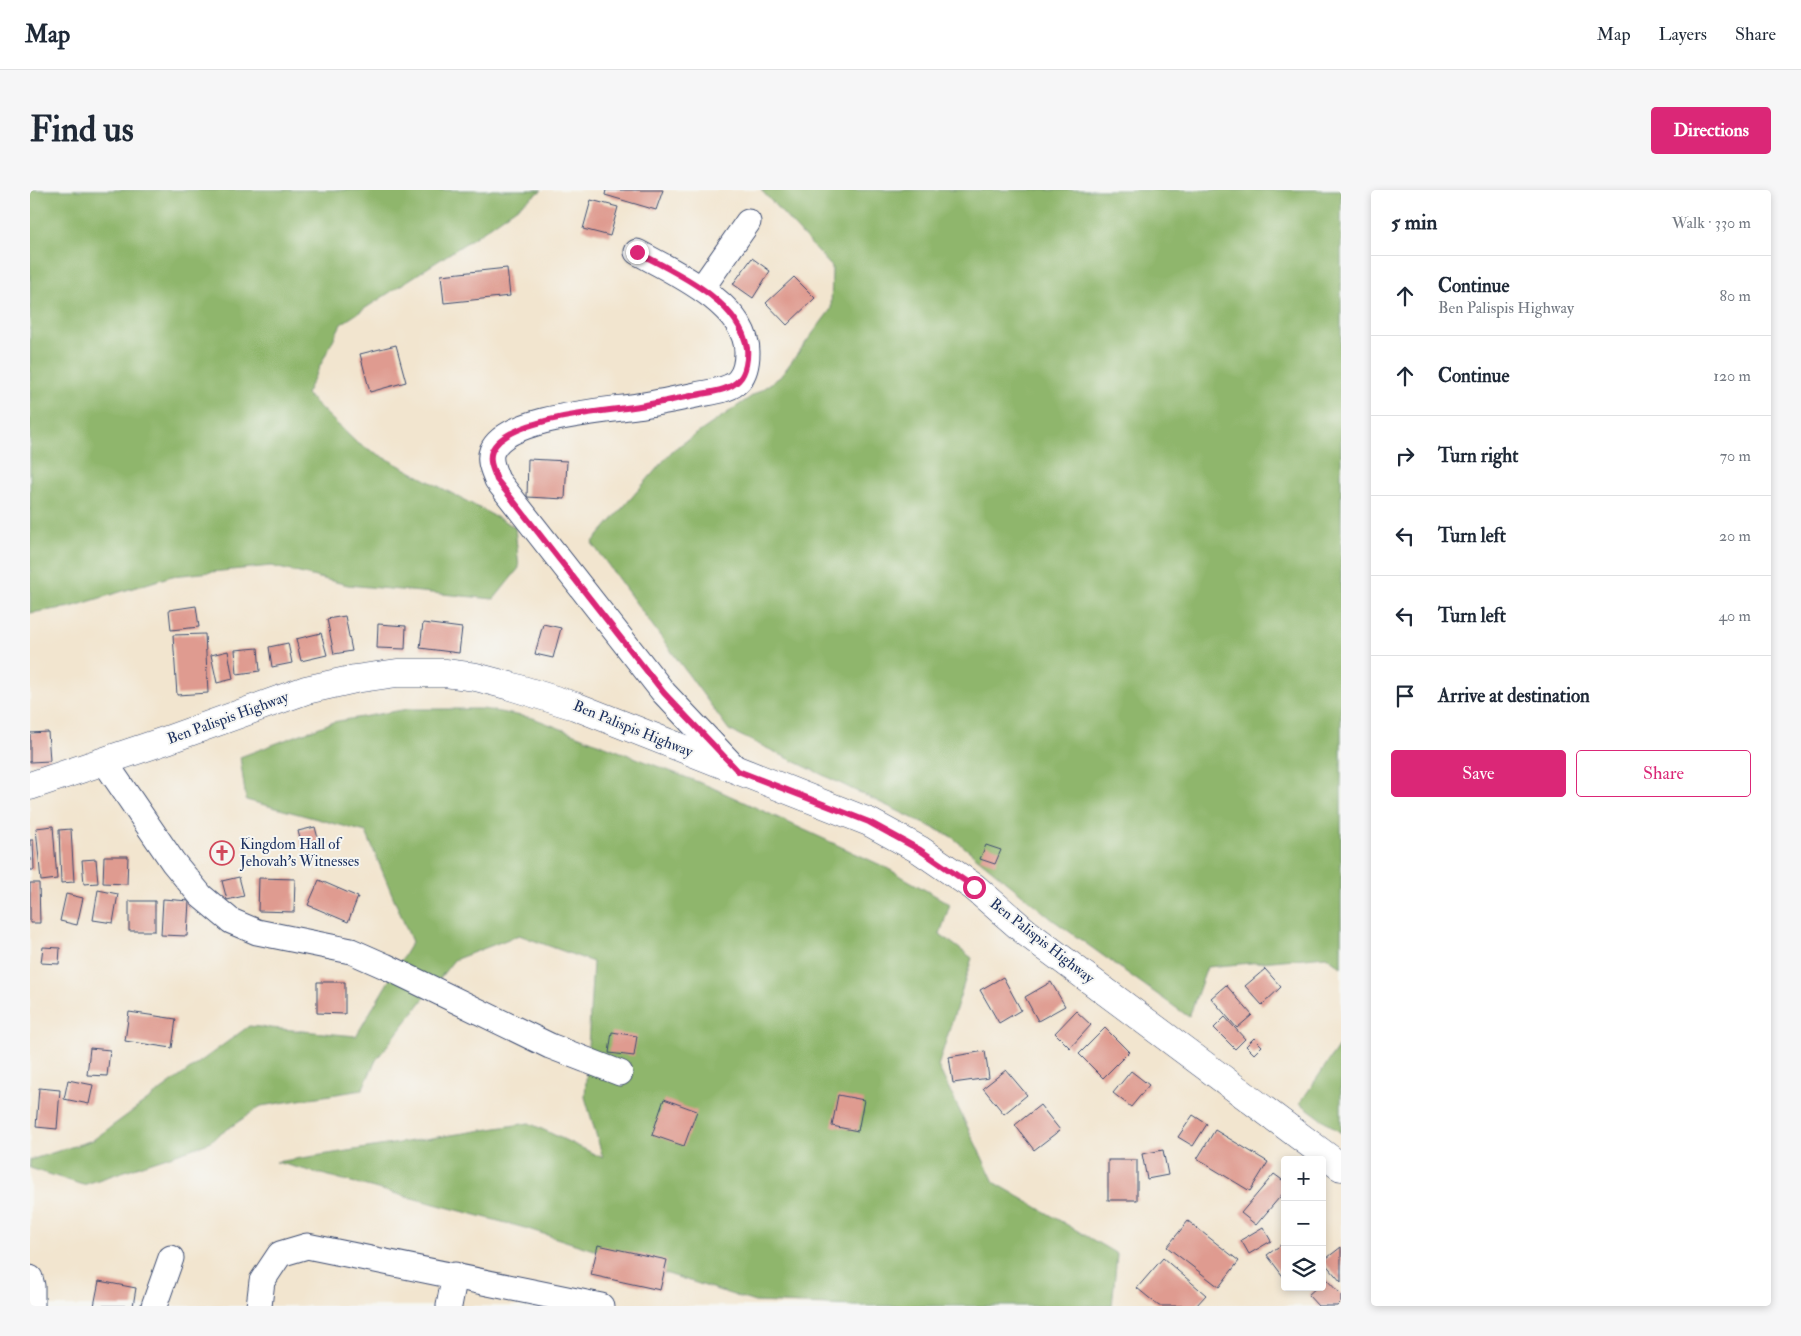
<!DOCTYPE html>
<meta charset="utf-8">
<style>
:root{--surface:#fff;--page:#f6f6f7;--text:#1f2937;--muted:#747a83;--line:#e0e1e3;--accent:#db2777}
body{margin:0;font-family:"IM FELL Double Pica",serif;background:var(--page);color:var(--text)}
.controls{position:absolute;right:15px;bottom:15px;display:grid;overflow:hidden;border-radius:5px;box-shadow:0 2px 8px #0003}
.controls button{width:45px;height:45px;display:grid;place-items:center;padding:0;border:0;border-bottom:1px solid var(--line);background:var(--surface);color:var(--text);font:25px sans-serif}
.stop{position:absolute;width:15px;height:15px;margin:-11px;border:4px solid #db2777;border-radius:50%;background:#fff}
.stop.end{background:#db2777;border-color:#fff;box-shadow:0 1px 5px #0008}
.list{margin:0;padding:0;list-style:none}
h2{display:flex;justify-content:space-between;align-items:center;height:65px;margin:0;padding:0 20px;font-size:21px}
h2 small{font-size:16px;font-weight:400;color:var(--muted)}
.list li{display:grid;grid-template-columns:32px 1fr auto;gap:15px;align-items:center;box-sizing:border-box;height:80px;padding:0 20px;border-top:1px solid var(--line)}
.list b{display:block;font-size:19px;white-space:nowrap}
.list p{margin:0;font-size:16px;white-space:nowrap;color:var(--muted)}
.list em{font-size:16px;font-style:normal;color:var(--muted)}
.actions{display:flex;gap:10px;padding:15px 20px}
.actions a{flex:1;padding:11px 0;border:1px solid var(--accent);border-radius:5px;text-align:center;font-size:18px;color:var(--accent)}
.actions .main{background:var(--accent);color:#fff}
.icon{flex:none;width:28px;height:28px;fill:none;stroke:currentColor;stroke-width:2;stroke-linecap:round;stroke-linejoin:round}
.map{position:relative;flex:none;width:1311px;height:1116px;overflow:hidden;border-radius:5px}
header{display:flex;align-items:center;gap:30px;box-sizing:border-box;height:70px;padding:0 25px;background:var(--surface);border-bottom:1px solid var(--line)}
header strong{font-size:24px}
nav{display:flex;gap:28px;margin-inline-start:auto;font-size:18px}
.intro{display:flex;align-items:center;justify-content:space-between;box-sizing:border-box;height:120px;padding:0 30px}
h1{margin:0;font-size:35px}
.button{padding:12px 22px;border-radius:5px;background:var(--accent);color:#fff;font-size:18px;font-weight:700}
main{display:flex;gap:30px;padding:0 30px}
aside{flex:1;background:var(--surface);border-radius:5px;box-shadow:0 2px 8px #0003}
.map>svg:first-child{display:block}
.forest{fill:#8fb66c;stroke:#557265}
.building{fill:#df9b90}
.lines{fill:none;stroke-linecap:round;stroke-linejoin:round}
.minor-casing{stroke:#3b4a6f;stroke-width:27}
.major-casing{stroke:#3b4a6f;stroke-width:29}
.minor{stroke:#fff;stroke-width:25}
.major{stroke:#fff;stroke-width:28}
.route{stroke:#db2777;stroke-width:6}
.labels{text-anchor:middle;dominant-baseline:central;stroke-width:4;stroke-linejoin:round;paint-order:stroke}
.street-label{font-size:15px;fill:#1b2f5e;stroke:#f6f6f2}
.poi-label{font-size:15px;fill:#1b2f5e;stroke:#f6f6f2;text-anchor:start}
</style>
<header>
<strong>Map</strong>
<nav><a>Map</a><a>Layers</a><a>Share</a></nav>
</header>
<div class="intro"><h1>Find us</h1><a class="button">Directions</a></div>
<main>
<div class="map">
<svg width="1311" height="1116" viewBox="0 0 1311 1116">
<rect width="100%" height="100%" fill="#f6f6f2"/>
<filter id="ink" filterUnits="userSpaceOnUse"><feTurbulence type="fractalNoise" baseFrequency=".02" numOctaves="2"/><feDisplacementMap in="SourceGraphic" scale="10" xChannelSelector="R" yChannelSelector="G"/><feConvolveMatrix kernelMatrix="1 2 1 2 8 2 1 2 1" color-interpolation-filters="sRGB"/></filter>
<filter id="wash" filterUnits="userSpaceOnUse"><feTurbulence type="fractalNoise" baseFrequency=".0096" numOctaves="4" result="noise"/><feDisplacementMap in="SourceGraphic" scale="20" xChannelSelector="R" yChannelSelector="G"/><feGaussianBlur stdDeviation="1.12" result="paint"/><feColorMatrix in="noise" values="0 0 0 0 0 0 0 0 0 0 0 0 0 0 0 0 0 1.4 0 .05"/><feComposite in="paint" operator="in"/></filter>
<g filter="url(#wash)">
<rect width="100%" height="100%" fill="#f2e5cf"/>
<!-- forest -->
<g class="forest">
<path d="M0,0H512L445,47L311,134L276,204L327,253L485,337L489,378L464,409L318,395L241,376L142,386L41,417L0,423Z"/>
<path d="M731,0H1311V777L1296,766L1177,777L1159,827L1023,730L922,647L699,540L562,353L643,260L750,187L801,119L802,77Z"/>
<path d="M378,519H453L503,528L681,597L855,677L920,714L910,744L942,768L908,876L964,992L1087,1064L1082,1116H826L725,1112L495,1038L246,972L499,933L573,968L555,907L563,772L489,745L424,770L346,870L332,900L231,916L176,954L53,995L0,978V970L63,950L219,836L326,846L382,752L336,642L216,610L210,567L303,532Z"/>
<path d="M1311,853V943L1270,913Z"/>
</g>
<g id="blocks">
<!-- building -->
<g class="building">
<path d="M576,0H633L626,20L575,5Z"/>
<path d="M561,10L588,17L580,46L553,39Z"/>
<path d="M722,68L740,81L723,108L703,94Z"/>
<path d="M477,78L480,106L414,113L411,85Z"/>
<path d="M764,87L785,108L757,135L736,113Z"/>
<path d="M366,155L376,192L340,202L330,164Z"/>
<path d="M498,269L537,271L535,309L497,307Z"/>
<path d="M166,416L169,437L141,440L139,420Z"/>
<path d="M315,426L322,461L304,464L297,429Z"/>
<path d="M393,433L432,438L429,463L390,458Z"/>
<path d="M348,434L376,436L375,459L347,458Z"/>
<path d="M513,434L531,438L523,468L505,464Z"/>
<path d="M291,443L297,465L271,471L266,449Z"/>
<path d="M175,444L178,503L147,505L143,445Z"/>
<path d="M258,453L262,473L242,477L239,457Z"/>
<path d="M228,458L230,481L207,484L205,460Z"/>
<path d="M198,461L203,489L187,493L181,465Z"/>
<path d="M18,542L20,571L0,572V543Z"/>
<path d="M23,636L27,689L11,691L6,638Z"/>
<path d="M285,637L290,656L273,660L268,641Z"/>
<path d="M41,639L44,692L31,693L29,640Z"/>
<path d="M0,650H3L4,680H0Z"/>
<path d="M956,655L971,660L965,674L950,669Z"/>
<path d="M74,666H98L97,694L73,693Z"/>
<path d="M66,669L68,693L54,694L52,670Z"/>
<path d="M209,687L214,706L197,710L192,691Z"/>
<path d="M229,688L265,689L264,722L228,721Z"/>
<path d="M289,690L328,707L318,732L278,715Z"/>
<path d="M0,693H9L10,733H0Z"/>
<path d="M68,700L88,704L83,733L63,730Z"/>
<path d="M36,704L53,708L47,735L30,731Z"/>
<path d="M133,709L159,711L157,746L131,745Z"/>
<rect x="99" y="711" width="26" height="30"/>
<path d="M13,757L30,758L29,774L11,773Z"/>
<path d="M1235,779L1251,797L1232,815L1215,796Z"/>
<path d="M973,787L991,820L969,833L950,800Z"/>
<path d="M287,792H315V824L287,823Z"/>
<path d="M1021,792L1035,816L1008,831L995,807Z"/>
<path d="M1196,795L1222,825L1207,838L1181,808Z"/>
<path d="M1046,821L1061,835L1040,858L1025,843Z"/>
<path d="M99,822L146,829L142,858L95,851Z"/>
<path d="M1195,827L1215,849L1205,859L1184,838Z"/>
<path d="M1075,838L1099,862L1073,888L1049,864Z"/>
<path d="M582,842L607,846L604,866L579,863Z"/>
<path d="M1224,848L1232,856L1224,864L1216,856Z"/>
<path d="M60,858L80,860L77,886L57,885Z"/>
<path d="M955,861L959,888L923,893L919,867Z"/>
<path d="M976,880L997,905L974,924L953,898Z"/>
<path d="M1101,881L1119,895L1101,917L1083,903Z"/>
<path d="M38,890L63,895L59,914L34,909Z"/>
<path d="M9,898L30,900L27,939L6,937Z"/>
<path d="M808,905L834,910L828,941L802,936Z"/>
<path d="M634,909L667,921L654,956L622,945Z"/>
<path d="M1010,915L1030,940L1004,960L985,935Z"/>
<path d="M1163,925L1177,934L1163,956L1148,947Z"/>
<path d="M1185,940L1238,972L1220,1001L1167,969Z"/>
<path d="M1133,960L1138,985L1117,989L1112,964Z"/>
<rect x="1078" y="970" width="29" height="40"/>
<path d="M1244,984L1255,992V1001L1226,1035L1211,1023Z"/>
<path d="M1158,1031L1209,1071L1189,1097L1137,1057Z"/>
<path d="M1233,1037L1241,1051L1219,1064L1211,1050Z"/>
<path d="M1255,1052V1089L1237,1065Z"/>
<path d="M568,1055L637,1070L630,1100L561,1085Z"/>
<path d="M1311,1057V1092L1293,1071Z"/>
<path d="M1133,1068L1176,1105L1166,1116H1129L1107,1098Z"/>
<path d="M1296,1089L1311,1105V1112L1307,1116H1288L1278,1105L1287,1097H1292V1093Z"/>
<path d="M69,1091L106,1098L103,1116H64Z"/>
</g>
</g>
</g>
<g filter="url(#ink)">
<use href="#blocks" fill-opacity="0" stroke="#3b4a6f" stroke-width="1"/>
<g class="lines">
<!-- minor casing -->
<g class="minor-casing">
<g id="minor">
<path d="M607,62C642,81 717,115 717,162C717,171 715,183 709,190C700,201 679,202 666,205C646,209 627,213 607,216C575,221 476,227 462,261C458,271 464,281 467,290L634,503L707,580"/>
<path d="M672,98L718,32"/>
<path d="M74,571L143,672L171,706L201,731L227,742L321,761L355,776L520,856L590,883"/>
<path d="M0,1088L2,1096V1116"/>
<path d="M124,1116L141,1068"/>
<path d="M229,1116L232,1091L250,1064L277,1056L571,1116"/>
<path d="M419,1116L425,1085"/>
</g>
</g>
<!-- major casing -->
<g class="major-casing">
<path id="major" d="M0,596L137,550L276,500L325,489L367,483H415L446,487L480,496L545,516L839,632L890,660L944,697L997,743L1311,977"/>
</g>
<!-- minor -->
<use href="#minor" class="minor"/>
<!-- major -->
<use href="#major" class="major"/>
</g>
</g>
<g class="lines" filter="url(#ink)">
<!-- route -->
<path class="route" d="M607,62C646,83 709,110 717,158C718,168 716,183 709,190C699,201 679,202 666,205C645,209 624,214 603,217C572,222 476,228 462,261C458,271 464,281 467,290L634,503L708,581L839,632L890,660L944,697"/>
</g>
<!-- icons -->
<defs>
<g id="church-ring" transform="scale(1.25)"><circle r="9.5" fill="#f6f6f2" stroke="#d1495b" stroke-width="1.5"/><path d="M-1.2-6h2.4v3.5h3.3v2.4h-3.3V6h-2.4V-.1h-3.3v-2.4h3.3Z" fill="#d1495b"/></g>
</defs>
<g fill-rule="evenodd">
<use href="#church-ring" x="192" y="663"/>
</g>
<g class="labels">
<!-- street labels -->
<g class="street-label">
<text transform="translate(198 528) rotate(-20)">Ben Palispis Highway</text>
<text transform="translate(603 539) rotate(22)">Ben Palispis Highway</text>
<text transform="translate(1012 751) rotate(38)">Ben Palispis Highway</text>
</g>
<!-- poi labels -->
<g class="poi-label">
<text x="210" y="654">Kingdom Hall of<tspan x="210" dy="17">Jehovah's Witnesses</tspan></text>
</g>
</g>
</svg>
<div class="controls">
<button>+</button>
<button>−</button>
<button><svg class="icon" aria-label="layers" viewBox="0 0 24 24"><path d="M12 4l9 5-9 5-9-5zM3 14l9 5 9-5"/></svg></button>
</div>
<div class="stop" style="left:944px;top:697px"></div>
<div class="stop end" style="left:607px;top:62px"></div>
</div>
<aside>
<h2>5 min<small>Walk · 330 m</small></h2>
<ul class="list">
<li><svg class="icon" aria-label="ahead" viewBox="0 0 24 24"><path d="M12 20V5M6 11l6-6 6 6"/></svg><div><b>Continue</b><p>Ben Palispis Highway</p></div><em>80 m</em></li>
<li><svg class="icon" aria-label="ahead" viewBox="0 0 24 24"><path d="M12 20V5M6 11l6-6 6 6"/></svg><div><b>Continue</b></div><em>120 m</em></li>
<li><svg class="icon" aria-label="right" viewBox="0 0 24 24"><path d="M7 20v-9h11M14 6l5 5-5 5"/></svg><div><b>Turn right</b></div><em>70 m</em></li>
<li><svg class="icon" aria-label="left" viewBox="0 0 24 24"><path d="M17 20v-9H6M10 6l-5 5 5 5"/></svg><div><b>Turn left</b></div><em>20 m</em></li>
<li><svg class="icon" aria-label="left" viewBox="0 0 24 24"><path d="M17 20v-9H6M10 6l-5 5 5 5"/></svg><div><b>Turn left</b></div><em>40 m</em></li>
<li><svg class="icon" aria-label="arrive" viewBox="0 0 24 24"><path d="M6 21V4h12l-3 4 3 4H6"/></svg><div><b>Arrive at destination</b></div></li>
</ul>
<div class="actions"><a class="main">Save</a><a>Share</a></div>
</aside>
</main>
